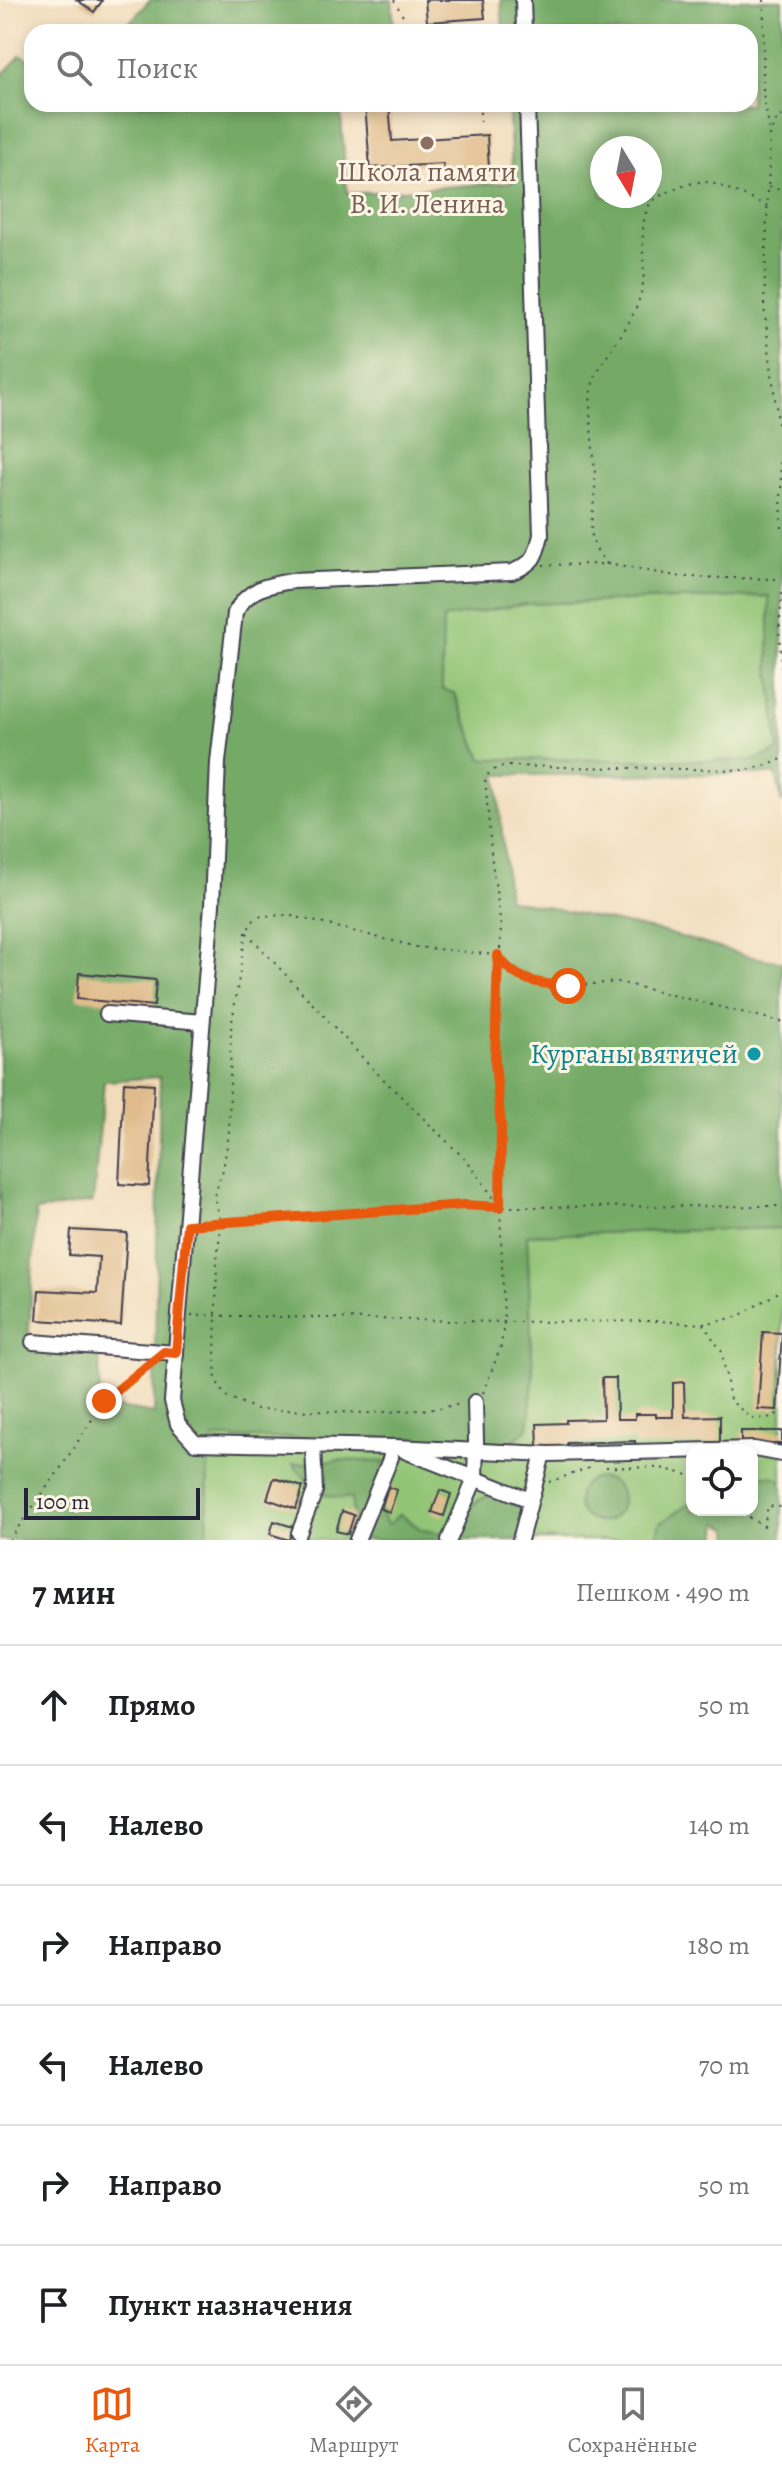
<!DOCTYPE html>
<html lang="ru">
<meta charset="utf-8">
<style>
:root{--surface:#fff;--page:#f2f2f2;--text:#202124;--muted:#757577;--line:#e0e0e0;--accent:#ea580c}
body{margin:0;font-family:Alegreya,serif;background:var(--page);color:var(--text)}
.controls{position:absolute;right:24px;bottom:24px;display:grid;overflow:hidden;border-radius:16px;box-shadow:0 4px 12px #0003}
.controls button{width:72px;height:72px;display:grid;place-items:center;padding:0;border:0;border-bottom:2px solid var(--line);background:var(--surface);color:var(--text);font:40px sans-serif}
.compass{position:absolute;left:590px;top:136px;width:72px;height:72px;border-radius:50%;background:var(--surface);box-shadow:0 4px 12px #0003;rotate:170deg}
.scale{position:absolute;left:24px;bottom:20px;width:176px;box-sizing:border-box;padding-left:8px;border:4px solid #22223b;border-top:0;font-size:22px;line-height:28px;white-space:nowrap;color:#22223b;-webkit-text-stroke:6px #fcf5e5;paint-order:stroke}
.stop{position:absolute;width:24px;height:24px;margin:-18px;border:6px solid #ea580c;border-radius:50%;background:#fff}
.stop.end{background:#ea580c;border-color:#fff;box-shadow:0 2px 8px #0008}
.list{margin:0;padding:0;list-style:none}
h2{display:flex;justify-content:space-between;align-items:center;height:104px;margin:0;padding:0 32px;font-size:34px}
h2 small{font-size:26px;font-weight:400;color:var(--muted)}
.list li{display:grid;grid-template-columns:52px 1fr auto;gap:24px;align-items:center;box-sizing:border-box;height:120px;padding:0 32px;border-top:2px solid var(--line)}
.list b{display:block;font-size:30px;white-space:nowrap}
.list em{font-size:26px;font-style:normal;color:var(--muted)}
.icon{flex:none;width:44px;height:44px;fill:none;stroke:currentColor;stroke-width:2;stroke-linecap:round;stroke-linejoin:round}
.map{position:relative;flex:none;width:782px;height:1540px;overflow:hidden}
.search{position:absolute;background:var(--surface);box-shadow:0 4px 12px #0003;left:24px;right:24px;top:24px;height:88px;display:flex;align-items:center;gap:20px;box-sizing:border-box;padding:0 28px;border-radius:24px;color:var(--muted);font-size:30px}
.sheet{height:824px;background:var(--surface)}
nav{display:flex;justify-content:space-around;align-items:center;box-sizing:border-box;height:112px;border-top:2px solid var(--line);background:var(--surface);font-size:22px;color:var(--muted)}
nav a{display:grid;justify-items:center;gap:4px}
nav .on{color:var(--accent)}
.map>svg:first-child{display:block}
.green{fill:#91c475;stroke:#5a7358;stroke-width:2}
.forest{fill:#74aa66;stroke:#4b6650;stroke-width:2;fill-rule:evenodd}
.building{fill:#e0bc8c}
.lines{fill:none;stroke-linecap:round;stroke-linejoin:round}
.minor-casing{stroke:#413e4e;stroke-width:18}
.path{stroke:#413e4e;stroke-width:2;stroke-dasharray:2 6;stroke-linecap:butt}
.minor{stroke:#fff;stroke-width:14}
.route{stroke:#ea580c;stroke-width:10}
.education-dot{fill:#8d6e63;stroke:#fcf5e5;stroke-width:3}
.culture-dot{fill:#0f9aa8;stroke:#fcf5e5;stroke-width:3}
.labels{text-anchor:middle;dominant-baseline:central;stroke-width:6;stroke-linejoin:round;paint-order:stroke}
.education-label{font-size:28px;fill:#785e54;stroke:#fcf5e5}
.culture-label{font-size:28px;fill:#0d838f;stroke:#fcf5e5;text-anchor:end}
</style>
<div class="map">
<svg width="782" height="1540" viewBox="0 0 782 1540">
<rect width="100%" height="100%" fill="#fcf5e5"/>
<filter id="ink" filterUnits="userSpaceOnUse"><feTurbulence type="fractalNoise" baseFrequency=".0125" numOctaves="2"/><feDisplacementMap in="SourceGraphic" scale="16" xChannelSelector="R" yChannelSelector="G"/><feConvolveMatrix kernelMatrix="1 2 1 2 8 2 1 2 1" color-interpolation-filters="sRGB"/></filter>
<filter id="wash" filterUnits="userSpaceOnUse"><feTurbulence type="fractalNoise" baseFrequency=".006" numOctaves="4" result="noise"/><feDisplacementMap in="SourceGraphic" scale="32" xChannelSelector="R" yChannelSelector="G"/><feGaussianBlur stdDeviation="1.8" result="paint"/><feColorMatrix in="noise" values="0 0 0 0 0 0 0 0 0 0 0 0 0 0 0 0 0 1.4 0 .05"/><feComposite in="paint" operator="in"/></filter>
<g filter="url(#wash)">
<rect width="100%" height="100%" fill="#f1dbba"/>
<!-- green -->
<g class="green">
<path d="M769,596V663L779,750L754,761L482,759L455,694L442,690V618L526,604Z"/>
<path d="M782,1228V1482L772,1476L752,1477V1450H692V1502L660,1523L657,1536L662,1540H207L208,1456L213,1438H400L511,1443L528,1428L533,1379L527,1235Z"/>
</g>
<!-- forest -->
<g class="forest">
<path d="M150,0H392L394,32H121Z"/>
<path d="M501,0H782V803L776,774L497,775L508,899L663,932L747,956L782,962V1228L527,1235L533,1379L528,1428L511,1443L400,1438H214L208,1456L207,1540H0V77L21,55L32,61V104H340L347,194L513,182L508,104H750V32H503ZM602,148H650V196H602ZM769,596V663L779,750L754,761L482,759L454,693L442,689L443,618L526,604ZM160,1077L154,1413V1414L100,1405L99,1352L28,1346L36,1211L93,1202L104,1081Z"/>
<path d="M342,1460L384,1462L376,1507L388,1525L400,1514L422,1530L457,1535L468,1507L490,1494L521,1507L524,1520L518,1540H356L351,1498C317,1498 314,1489 293,1464Z"/>
<path d="M772,1476L782,1482V1540H731L730,1529L719,1523L717,1540H662L656,1537L660,1523L692,1502V1510H752V1477Z"/>
<circle cx="600" cy="1500" r="22"/>
</g>
<g id="blocks">
<!-- building -->
<g class="building">
<path d="M77,0H101L102,1L94,12Z"/>
<path d="M425,0H483L485,18L427,22Z"/>
<path d="M365,104H389L392,141L487,135L489,169L444,171L443,164L370,168Z"/>
<path d="M79,973L156,980L154,1006L77,999Z"/>
<path d="M124,1082L154,1084L149,1186L119,1184Z"/>
<path d="M71,1230L127,1233L121,1325L37,1320L39,1290L97,1293L99,1257L69,1255Z"/>
<path d="M763,1332L782,1333L777,1410L758,1409Z"/>
<path d="M602,1378H616L617,1419H635V1414H656V1417H673V1383L684,1382L685,1417L720,1416V1444L636,1446L635,1441L567,1443V1447H538L537,1424L566,1423V1420L603,1419Z"/>
<rect x="741" y="1431" width="41" height="13"/>
<path d="M274,1478L303,1487L296,1509L267,1499Z"/>
<path d="M388,1487L397,1490L390,1512L381,1509Z"/>
<path d="M440,1490L451,1494L444,1516L432,1512Z"/>
<path d="M342,1511L354,1515L348,1534L336,1531Z"/>
<path d="M274,1521L293,1527L289,1540L270,1534Z"/>
</g>
</g>
</g>
<g filter="url(#ink)">
<use href="#blocks" fill-opacity="0" stroke="#413e4e" stroke-width="2"/>
<g class="lines">
<!-- minor casing -->
<g class="minor-casing">
<g id="minor">
<path d="M523,0L524,32"/>
<path d="M527,104L541,535C536,557 534,563 512,572L292,581C267,585 247,589 235,613L218,762L212,905L172,1401L178,1424L195,1443L394,1447L549,1454L754,1449L782,1454"/>
<path d="M107,1014L202,1022"/>
<path d="M33,1342L176,1353"/>
<path d="M405,1451L530,1500"/>
<path d="M299,1533L315,1491L313,1446"/>
<path d="M357,1540L391,1457L390,1447"/>
<path d="M449,1540L475,1479L476,1441L475,1402"/>
<path d="M520,1540L543,1454"/>
</g>
</g>
<!-- path -->
<g class="path">
<path d="M394,0L412,32"/>
<path d="M764,0L763,93L770,133"/>
<path d="M479,104L481,124"/>
<path d="M782,116L778,117L770,134L764,307L780,440L782,533"/>
<path d="M769,187L782,190"/>
<path d="M607,564C603,558 596,551 594,544C588,528 594,506 595,490C597,460 584,404 594,380C609,346 637,323 643,283C646,261 637,224 650,204C654,198 664,194 670,191C681,187 693,181 705,182C719,183 753,200 768,206"/>
<path d="M543,565L607,564L682,577L782,579"/>
<path d="M782,593L779,631L782,675"/>
<path d="M246,932L231,1029L229,1133L223,1170L214,1196L221,1223L217,1260L215,1359L216,1380L225,1396L257,1409L370,1413L434,1409L461,1404"/>
<path d="M497,955L417,947L288,915L261,916L253,921L246,932L375,1071L469,1163L500,1207"/>
<path d="M499,957L506,968L522,978L541,984L568,986L618,982L782,1022"/>
<path d="M200,1225L463,1205L500,1207L782,1206"/>
<path d="M191,1315L504,1322L658,1321L703,1324L722,1352L730,1400L752,1419L768,1418L782,1412"/>
<path d="M703,1324L737,1317L782,1290"/>
<path d="M483,1393L501,1346L504,1322L500,1207L501,1127L495,1062L501,926L492,862L485,778L491,771L503,766L746,770L768,765L782,759"/>
<path d="M606,1467L661,1468L692,1476"/>
<path d="M549,1482L592,1467"/>
<path d="M735,1510L764,1526L768,1506L782,1507"/>
<path d="M9,1540L60,1469L104,1401L148,1365"/>
</g>
<!-- minor -->
<use href="#minor" class="minor"/>
</g>
</g>
<g class="lines" filter="url(#ink)">
<!-- route -->
<path class="route" d="M104,1401L164,1352L176,1353L187,1225L463,1205L500,1207L501,1127L495,1062L498,955C514,982 540,984 568,986"/>
</g>
<!-- markers -->
<circle class="education-dot" cx="427" cy="143" r="8"/>
<circle class="culture-dot" cx="754" cy="1054" r="8"/>
<g class="labels">
<!-- education labels -->
<g class="education-label">
<text x="427" y="172">Школа памяти<tspan x="427" dy="32">В. И. Ленина</tspan></text>
</g>
<!-- culture labels -->
<g class="culture-label">
<text x="738" y="1054">Курганы вятичей</text>
</g>
</g>
</svg>
<div class="controls">
<button><svg class="icon" aria-label="locate" viewBox="0 0 24 24"><circle cx="12" cy="12" r="6"/><path d="M12 2v4M12 18v4M2 12h4M18 12h4"/></svg></button>
</div>
<svg class="compass" viewBox="-18 -18 36 36"><path d="M0-13l5 13h-10z" fill="#e53935"/><path d="M0 13l5-13h-10z" fill="#757577"/></svg>
<div class="scale">100 m</div>
<div class="stop" style="left:568px;top:986px"></div>
<div class="stop end" style="left:104px;top:1401px"></div>
<div class="search"><svg class="icon" aria-label="search" viewBox="0 0 24 24"><circle cx="10" cy="10" r="6"/><path d="M15 15l6 6"/></svg>Поиск</div>
</div>
<section class="sheet">
<h2>7 мин<small>Пешком · 490 m</small></h2>
<ul class="list">
<li><svg class="icon" aria-label="ahead" viewBox="0 0 24 24"><path d="M12 20V5M6 11l6-6 6 6"/></svg><div><b>Прямо</b></div><em>50 m</em></li>
<li><svg class="icon" aria-label="left" viewBox="0 0 24 24"><path d="M17 20v-9H6M10 6l-5 5 5 5"/></svg><div><b>Налево</b></div><em>140 m</em></li>
<li><svg class="icon" aria-label="right" viewBox="0 0 24 24"><path d="M7 20v-9h11M14 6l5 5-5 5"/></svg><div><b>Направо</b></div><em>180 m</em></li>
<li><svg class="icon" aria-label="left" viewBox="0 0 24 24"><path d="M17 20v-9H6M10 6l-5 5 5 5"/></svg><div><b>Налево</b></div><em>70 m</em></li>
<li><svg class="icon" aria-label="right" viewBox="0 0 24 24"><path d="M7 20v-9h11M14 6l5 5-5 5"/></svg><div><b>Направо</b></div><em>50 m</em></li>
<li><svg class="icon" aria-label="arrive" viewBox="0 0 24 24"><path d="M6 21V4h12l-3 4 3 4H6"/></svg><div><b>Пункт назначения</b></div></li>
</ul>
</section>
<nav>
<a class="on"><svg class="icon" aria-label="map" viewBox="0 0 24 24"><path d="M3 6l6-2 6 2 6-2v14l-6 2-6-2-6 2zM9 4v14M15 6v14"/></svg>Карта</a>
<a><svg class="icon" aria-label="directions" viewBox="0 0 24 24"><path d="M12 3l9 9-9 9-9-9zM9 14v-3h6M13 9l2 2-2 2"/></svg>Маршрут</a>
<a><svg class="icon" aria-label="saved" viewBox="0 0 24 24"><path d="M7 4h10v16l-5-4-5 4z"/></svg>Сохранённые</a>
</nav>
